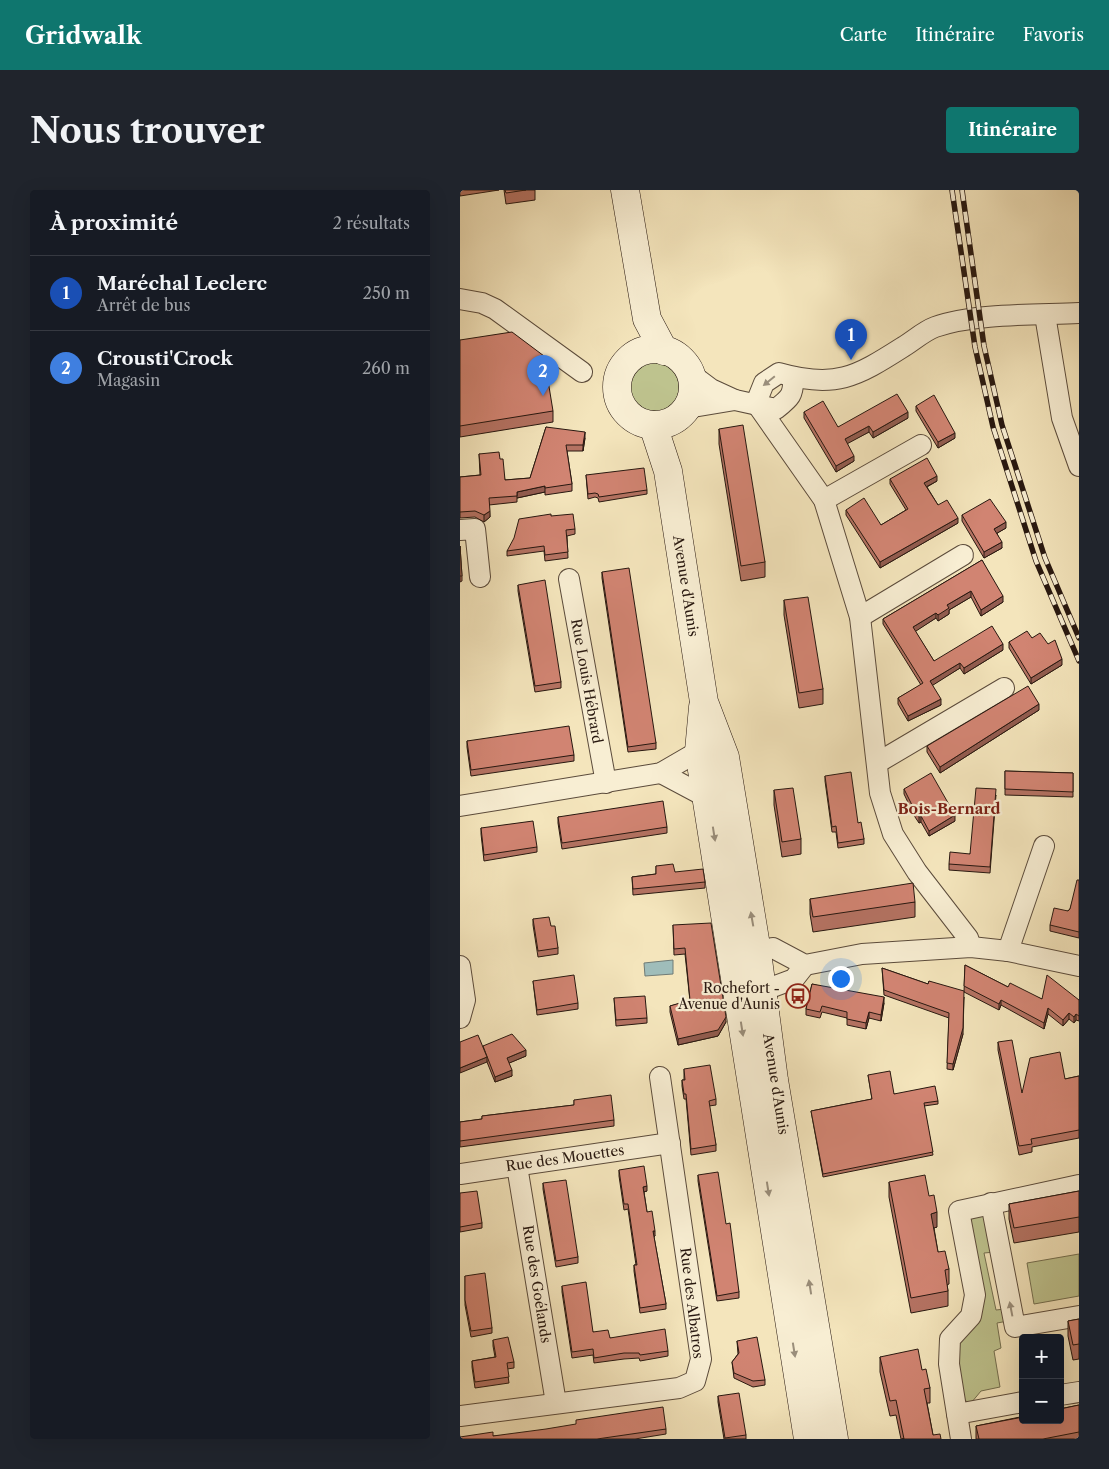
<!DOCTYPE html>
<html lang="fr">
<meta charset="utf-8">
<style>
:root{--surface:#171b24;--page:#20242c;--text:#f1f3f6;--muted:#9ea1a6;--line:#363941;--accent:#0f766e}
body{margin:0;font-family:"Libre Caslon Text",serif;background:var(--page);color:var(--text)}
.controls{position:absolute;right:15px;bottom:15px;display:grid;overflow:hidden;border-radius:5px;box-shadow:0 5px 20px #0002}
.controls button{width:45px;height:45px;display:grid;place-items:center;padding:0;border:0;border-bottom:1px solid var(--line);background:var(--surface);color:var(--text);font:25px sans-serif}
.you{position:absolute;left:380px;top:788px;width:18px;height:18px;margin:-12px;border:4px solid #fff;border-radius:50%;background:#1a73e8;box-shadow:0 0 0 8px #1a73e833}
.badge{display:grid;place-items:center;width:32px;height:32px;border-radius:50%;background:var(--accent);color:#fff;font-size:16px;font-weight:700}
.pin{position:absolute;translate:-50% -41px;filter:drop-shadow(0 1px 2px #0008)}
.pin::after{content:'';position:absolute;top:26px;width:18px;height:15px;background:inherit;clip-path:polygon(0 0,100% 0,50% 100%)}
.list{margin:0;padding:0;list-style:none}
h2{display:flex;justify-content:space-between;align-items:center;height:65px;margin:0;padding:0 20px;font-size:21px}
h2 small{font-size:16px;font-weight:400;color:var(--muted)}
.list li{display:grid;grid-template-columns:32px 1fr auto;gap:15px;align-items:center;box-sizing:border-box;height:75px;padding:0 20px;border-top:1px solid var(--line)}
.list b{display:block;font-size:19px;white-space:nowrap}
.list p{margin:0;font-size:16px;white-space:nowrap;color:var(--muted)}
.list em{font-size:16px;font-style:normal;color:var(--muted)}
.map{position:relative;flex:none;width:619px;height:1249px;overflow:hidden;border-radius:5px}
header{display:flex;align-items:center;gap:30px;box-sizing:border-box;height:70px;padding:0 25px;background:var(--accent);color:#fff}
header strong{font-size:24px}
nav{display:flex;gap:28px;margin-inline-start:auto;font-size:18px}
.intro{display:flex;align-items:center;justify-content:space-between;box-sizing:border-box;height:120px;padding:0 30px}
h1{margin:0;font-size:35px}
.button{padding:12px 22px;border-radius:5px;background:var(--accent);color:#fff;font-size:18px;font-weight:700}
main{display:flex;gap:30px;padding:0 30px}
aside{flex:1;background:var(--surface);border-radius:5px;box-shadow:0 5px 20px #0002}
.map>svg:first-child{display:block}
.green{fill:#bec38e;stroke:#736e4f}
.water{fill:#9fbdba;stroke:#6f7b76}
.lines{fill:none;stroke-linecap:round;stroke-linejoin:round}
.minor-casing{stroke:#5b4b3b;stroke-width:22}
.secondary-casing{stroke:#281810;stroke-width:29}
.minor{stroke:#f8eed3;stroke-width:20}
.secondary{stroke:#f8eed3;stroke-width:28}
.rail-casing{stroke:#281810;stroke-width:5.5}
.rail{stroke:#f8eed3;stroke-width:4;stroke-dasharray:11;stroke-linecap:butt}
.wall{fill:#b47262;stroke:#281810}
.shaded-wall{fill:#925c50;stroke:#281810}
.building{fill:#d18472;stroke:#281810}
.oneway{fill:#9a8e7b}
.labels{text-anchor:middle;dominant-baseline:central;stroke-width:4.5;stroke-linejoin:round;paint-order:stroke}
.street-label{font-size:14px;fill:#281810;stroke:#f8eed3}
.poi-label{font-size:14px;fill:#281810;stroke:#f8eed3;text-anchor:end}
.neighbourhood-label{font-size:15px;font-weight:bold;fill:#7a1f14;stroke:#f8eed3}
</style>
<header>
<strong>Gridwalk</strong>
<nav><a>Carte</a><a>Itinéraire</a><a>Favoris</a></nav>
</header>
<div class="intro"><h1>Nous trouver</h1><a class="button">Itinéraire</a></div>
<main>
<aside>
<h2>À proximité<small>2 résultats</small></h2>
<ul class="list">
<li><span class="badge" style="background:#1a4fb4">1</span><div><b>Maréchal Leclerc</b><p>Arrêt de bus</p></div><em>250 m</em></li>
<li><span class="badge" style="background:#3f7fe0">2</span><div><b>Crousti'Crock</b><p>Magasin</p></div><em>260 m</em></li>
</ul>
</aside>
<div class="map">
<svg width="619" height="1249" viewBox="0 0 619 1249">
<rect width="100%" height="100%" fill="#f4e5bc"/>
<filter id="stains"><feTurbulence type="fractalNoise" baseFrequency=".004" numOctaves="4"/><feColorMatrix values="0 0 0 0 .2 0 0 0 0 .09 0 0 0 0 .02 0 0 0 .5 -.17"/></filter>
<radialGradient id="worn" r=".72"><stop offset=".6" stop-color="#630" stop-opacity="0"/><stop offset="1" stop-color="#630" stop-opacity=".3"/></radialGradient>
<!-- green -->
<g class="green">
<circle cx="192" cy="197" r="27"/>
<path d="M522,1023L528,1028L535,1062L524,1063L536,1120L545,1119L548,1131L537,1133L541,1158L534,1161L540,1197L521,1201L511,1213L503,1210L493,1161L506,1142L507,1027Z"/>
<path d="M619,1064V1106L574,1114L567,1073Z"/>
</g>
<!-- water -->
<path class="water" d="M213,770V784L185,786L184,773Z"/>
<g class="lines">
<!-- minor casing -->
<g class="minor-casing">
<g id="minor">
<path d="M0,109L22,113L35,119L122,182"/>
<path d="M585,125L602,228L619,276"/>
<path d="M231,184L251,199L275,210L316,219C330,208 334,205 333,187"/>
<path d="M296,213L364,310L400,427L420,603L433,644L457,682L508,748L511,757"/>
<path d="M296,213L304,193L319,183C375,199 396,187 443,157C453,151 464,141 475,137C514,123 577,125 619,123"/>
<path d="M227,218L275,210"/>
<path d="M364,310L461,255"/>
<path d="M0,340L15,339L20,387"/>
<path d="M109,389L146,593"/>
<path d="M400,427L503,365"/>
<path d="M417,573L544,498"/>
<path d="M201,583L248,608"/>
<path d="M0,616L201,583L239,561L251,564"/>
<path d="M548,761L584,656"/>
<path d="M284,765L313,758L345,775L402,764L511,757L548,761L619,776"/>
<path d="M0,776L5,810L0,828"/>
<path d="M289,803L302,801L334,789L345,775"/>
<path d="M57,976L96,1213"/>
<path d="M0,984L210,953"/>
<path d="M531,1013L555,1137L619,1126"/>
<path d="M600,1205L619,1202"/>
<path d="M497,1224L563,1212"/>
<path d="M0,1226L219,1198L235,1191L241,1169L200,887"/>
<path d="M501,1249L489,1174L490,1149L511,1126L515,1105L499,1021L619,995"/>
</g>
</g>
<!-- secondary casing -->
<g class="secondary-casing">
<g id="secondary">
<path d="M165,0L187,129L204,161"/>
<circle cx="195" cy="197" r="38"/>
<path d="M193,235L208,281L244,512L265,567L297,762L314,890L374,1249"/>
<path d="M243,517L239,561L348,1249"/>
</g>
</g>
<!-- minor -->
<use href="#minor" class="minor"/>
<!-- secondary -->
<use href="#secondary" class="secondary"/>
<!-- rail casing -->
<g class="rail-casing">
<g id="rail">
<path d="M492,0L515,157L533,237L576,371L619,471"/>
<path d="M502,0L524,156L542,235L585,368L619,448"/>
</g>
</g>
<!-- rail -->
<use href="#rail" class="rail"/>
</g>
<!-- wall -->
<g class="wall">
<path d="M0,0H39L0,6Z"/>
<path d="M44,0H75V10L46,14Z"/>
<path d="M0,150L93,221V232L0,247Z"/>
<path d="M456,216L495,248L478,258L456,221Z"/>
<path d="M344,222L378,237L448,228L413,248L409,242L387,253L394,271L376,282L344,228Z"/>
<path d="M86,237L125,248L123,261H107L112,294V301L85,305V302L57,308V312L29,315L30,327L24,332L15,327L0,328V287L20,285L19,264L40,269L45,290L70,288Z"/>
<path d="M259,239L305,372V387L281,391L259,254Z"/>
<path d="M126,285L187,300V304L139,312L138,308L135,307L128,309Z"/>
<path d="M430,289L477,291L467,297L478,315L498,333L420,378L386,325V320L421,335L446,320L430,294Z"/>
<path d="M502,325L546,338L537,343L542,358L524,368L502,331Z"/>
<path d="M91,326L115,339V344L107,346L108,368L85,371L84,361L47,366V361Z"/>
<path d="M0,356L2,386V391L0,392Z"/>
<path d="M522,370L543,412L521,426L511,407L489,420V424L478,431L476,428L455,441L474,471L543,460L504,484L500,478L472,495L481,515L448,531L438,514V508L461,495L423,434V429Z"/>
<path d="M142,382L196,553V559L168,562L142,388Z"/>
<path d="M58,395L101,492V498L75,502L58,401Z"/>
<path d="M324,410L363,499V514L339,518L324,425Z"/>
<path d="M572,448L602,475L571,494L549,458V452Z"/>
<path d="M579,520L480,583L467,562V556Z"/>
<path d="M7,551L114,565V571L11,586L7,557Z"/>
<path d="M545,581L613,583V607L545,605Z"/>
<path d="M365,586L398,633L404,649V654L378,658L376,642H372L365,591Z"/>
<path d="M444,599L495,631L469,646L461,632L459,633L455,627L444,604Z"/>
<path d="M314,600L341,649V664L322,667L314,615Z"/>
<path d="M536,605L530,683L489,680V674L510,664Z"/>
<path d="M98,627L207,637V643L102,659L98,633Z"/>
<path d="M21,638L77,657V662L24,671L21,644Z"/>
<path d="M196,676L245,692V698L173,705L172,687L196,684Z"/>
<path d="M619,690V748L590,741V735L610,719Z"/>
<path d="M350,709L455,712V727L353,742L350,724Z"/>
<path d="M73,729L91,736L98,758V764L78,767L73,735Z"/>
<path d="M213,735L266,832L258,846L218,855L210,822V816L230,811L225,764L214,765Z"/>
<path d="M505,775L548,797L582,809L619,810V831L616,830L614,833L609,829L603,836L588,824L584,839L541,815L539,820L504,802Z"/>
<path d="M422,778L468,794L469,791L503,844L493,880L487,879L489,828L424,805Z"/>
<path d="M73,791L118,813V819L77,825Z"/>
<path d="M352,794L424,813L421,831L409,828L406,839L387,835V828L362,822L360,828L346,825V819Z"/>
<path d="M154,808L187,828V833L156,836Z"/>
<path d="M538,852L562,903L605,889L619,886V948L572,957V962L559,965L538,860Z"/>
<path d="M23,856L66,866L49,873L52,886L35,892L27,872Z"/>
<path d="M224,879L256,909V915L249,916L256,955V961L231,965L226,909H224L222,896V890H224Z"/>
<path d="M408,885L434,904L478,911V914L464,916L473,965L363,987L351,921L412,909Z"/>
<path d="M114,910L154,930V936L0,957V932L22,929V926L114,915Z"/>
<path d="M159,980L187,1001L184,1002L187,1022L195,1046L194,1047L206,1114V1119L180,1123L174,1081V1075H176L168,1019L164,1020L159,986Z"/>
<path d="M238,985L279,1102V1108L257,1111L238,991Z"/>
<path d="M429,992L477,1037L474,1038L478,1062L489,1079V1094L487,1095L488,1101V1116L451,1123L429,1007Z"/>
<path d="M83,993L118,1067V1073L96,1077L83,999Z"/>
<path d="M619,1001V1042L554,1053L549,1029V1014Z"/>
<path d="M0,1003L22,1033V1038L0,1042Z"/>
<path d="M5,1086L32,1138V1143L11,1147L5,1115Z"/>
<path d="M102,1096L133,1142L150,1148L208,1161V1166L180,1171L179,1168L164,1169L134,1173L133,1165L112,1168L102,1102Z"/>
<path d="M619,1129V1169L613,1170L608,1146V1131Z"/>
<path d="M33,1150L54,1172V1178L47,1179L49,1193L15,1198L12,1177V1171L35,1167L33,1156Z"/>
<path d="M277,1151L305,1190V1195L293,1197L274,1188L272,1172L278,1164Z"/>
<path d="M420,1167L462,1180L470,1198V1213H467L473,1245L441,1249L436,1225L430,1226L420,1182Z"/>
<path d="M258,1206L286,1245V1249H264L258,1212Z"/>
<path d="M619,1215V1249H516V1236Z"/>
<path d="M206,1239V1244L175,1249H0L33,1246Z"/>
</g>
<!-- shaded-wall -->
<g class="shaded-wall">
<path d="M448,222V228L413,248V242Z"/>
<path d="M409,236V242L385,255V249Z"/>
<path d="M125,242V248L123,261V255Z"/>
<path d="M495,243V248L478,258V252Z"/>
<path d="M394,266V271L376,282V276Z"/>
<path d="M477,286V291L464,298V293Z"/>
<path d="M85,296V302L57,308V302Z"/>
<path d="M30,321V327L24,332V325Z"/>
<path d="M498,328V333L420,378V372Z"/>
<path d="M546,332V338L534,345V339Z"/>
<path d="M542,352V358L524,368V362Z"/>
<path d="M511,401V407L489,420V424L478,431V425L487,415Z"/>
<path d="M543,406V412L521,426V420Z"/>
<path d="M476,423V428L453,443V437Z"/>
<path d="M543,454V460L504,484V478Z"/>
<path d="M602,469V475L571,494V488Z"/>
<path d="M500,473V478L470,497V491Z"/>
<path d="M481,509V515L448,531V526Z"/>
<path d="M579,514V520L480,583V577Z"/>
<path d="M495,625V631L469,646V641Z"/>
<path d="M461,626V632L459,633V627Z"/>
<path d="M424,807V813L421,831V825Z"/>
<path d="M504,807L503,844L493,880V874Z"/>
<path d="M541,810V815L539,820V814Z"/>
<path d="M588,818V824L584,839V833Z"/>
<path d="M409,822V828L406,839V833Z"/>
<path d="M609,823V829L603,836V830Z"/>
<path d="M616,824V830L614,833V827Z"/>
<path d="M266,827V832L258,846L218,855V849Z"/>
<path d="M66,860V866L47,874V868Z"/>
<path d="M27,867V872L0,883V878Z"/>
<path d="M52,880V886L35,892V887Z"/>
<path d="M187,996V1001L183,1002V997Z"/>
<path d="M477,1022V1037L471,1039V1024Z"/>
<path d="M193,1041H195V1046L193,1047Z"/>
</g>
<!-- building -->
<g class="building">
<path d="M45,0H66L46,3Z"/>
<path d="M52,142L84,166L93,221L0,236V150Z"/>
<path d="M437,204L448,222L413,242L409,236L385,249L394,266L376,276L344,222L363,211L378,237Z"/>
<path d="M474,205L495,243L478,252L456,216Z"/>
<path d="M283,235L305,372L281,376L259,239Z"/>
<path d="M86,237L125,242L123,255H106L112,294L85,298V296L57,302V306L29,308L30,321L24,325L15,321L0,322V287L21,285L19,264L39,262L40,269H43L45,290L70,288Z"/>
<path d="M467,268L477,286L464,293L478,315L487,310L498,328L420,372L386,320L404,308L421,335L448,319L430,289Z"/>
<path d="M184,278L187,300L139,307L138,304L135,303L128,304L126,285Z"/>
<path d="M530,309L546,332L534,339L542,352L524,362L502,325Z"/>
<path d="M91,324V326L113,324L115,339L106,340L108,362L85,365L84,356L47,361L54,348L59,329Z"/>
<path d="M0,356L2,386H0Z"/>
<path d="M522,370L543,406L521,420L511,401L487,415L489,418L478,425L476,423L453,437L474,471L532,436L543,454L504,478L500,473L470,491L481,509L448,526L438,508L463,493L423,429Z"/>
<path d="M169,378L196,553L168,557L142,382Z"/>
<path d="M85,390L101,492L75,496L58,395Z"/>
<path d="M348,407L363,499L339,503L324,410Z"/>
<path d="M567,441L572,448L580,443L588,454L595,450L602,469L571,488L549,452Z"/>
<path d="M568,496L579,514L480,577L467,556Z"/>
<path d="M109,536L114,565L11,580L7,551Z"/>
<path d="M545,581L613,583V602L545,599Z"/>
<path d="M391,582L398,633L401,632L404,649L378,653L376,636L372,637L365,586Z"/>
<path d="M471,583L495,625L469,641L461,626L459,627L455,621L444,599Z"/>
<path d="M333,598L341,649L322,652L314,600Z"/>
<path d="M516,598L536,599L530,677L489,674L490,662L510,664Z"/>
<path d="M203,611L207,637L102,653L98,627Z"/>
<path d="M73,631L77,657L24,665L21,638Z"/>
<path d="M213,674L215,682L243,679L245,692L173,699L172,687L196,684V676Z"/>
<path d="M617,690H619V742L590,735L594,718L608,721L610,719Z"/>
<path d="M453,693L455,712L353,727L350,709Z"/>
<path d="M89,727L91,736H95L98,758L78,761L73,729Z"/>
<path d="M251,733L266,827L258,840L218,849L210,816L230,810L225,758L214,759L213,735Z"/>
<path d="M505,775L548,797L550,793L582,809L587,785L619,810V826L616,824L614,827L609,823L603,830L588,818L584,833L541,810L539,814L504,796Z"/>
<path d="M422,778L468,794L469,791L504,801L503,838L493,874L487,873L489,823L424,800Z"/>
<path d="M114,785L118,813L77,820L73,791Z"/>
<path d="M352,794L424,807L421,825L409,822L406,833L387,829V822L362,816L360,822L346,819Z"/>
<path d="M185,806L187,828L156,830L154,808Z"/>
<path d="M52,844L66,860L47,868L52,880L35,887L23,856Z"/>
<path d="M18,845L27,867L0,878V852Z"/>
<path d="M552,850L562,903L570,868L600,862L605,889L619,886V940L571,949L572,954L559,956L538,852Z"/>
<path d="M250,875L256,909L249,911L256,955L231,959L226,904H224L222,890H225L224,879Z"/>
<path d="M430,881L434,904L475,896L478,911L464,913L473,962L363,984L351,921L412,909L408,885Z"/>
<path d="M151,905L154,930L0,951V932L22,929V926L114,915V910Z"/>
<path d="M184,976L187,996L183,997L187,1022L192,1021L195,1041H193L206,1114L180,1118L174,1075H177L168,1014H164L159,980Z"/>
<path d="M258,982L266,1034L270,1033L279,1102L257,1106L238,985Z"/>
<path d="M465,985L469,1006L474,1005L477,1022L471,1024L478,1062L485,1061L489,1079L485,1080L488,1101L451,1108L429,992Z"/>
<path d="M106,990L118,1067L96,1071L83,993Z"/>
<path d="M17,1001L22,1033L0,1037V1003Z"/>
<path d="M619,1001V1027L554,1038L549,1014Z"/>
<path d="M25,1083L32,1138L11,1141L5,1110V1086Z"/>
<path d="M126,1092L133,1142L148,1140L150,1148L205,1139L208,1161L180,1165L179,1163H164L134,1168L133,1159L112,1162L102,1096Z"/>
<path d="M619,1129V1154L613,1155L608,1131Z"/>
<path d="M48,1147L54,1172L47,1173L49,1187L15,1192L12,1171L36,1167L33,1150Z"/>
<path d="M297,1147L305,1190L293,1191L274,1183L272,1172L279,1163L277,1151Z"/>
<path d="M458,1159L462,1180L466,1179L470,1198L464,1199L473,1245L480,1244L481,1249H442H444L436,1210L430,1211L420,1167Z"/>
<path d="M279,1203L286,1245L265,1248L258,1206Z"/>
<path d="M619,1215V1242L583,1249H519L516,1236L563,1227V1230H600V1219Z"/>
<path d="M203,1217L206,1239L137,1249H0V1247L33,1242V1246L86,1239L116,1234V1230Z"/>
</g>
<!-- one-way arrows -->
<defs><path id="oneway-solid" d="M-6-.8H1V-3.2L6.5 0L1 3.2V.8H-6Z" transform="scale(1.25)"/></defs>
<g class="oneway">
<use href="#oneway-solid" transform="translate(309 191) rotate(141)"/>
<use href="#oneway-solid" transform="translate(254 644) rotate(81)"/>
<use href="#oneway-solid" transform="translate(292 729) rotate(-100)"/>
<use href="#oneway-solid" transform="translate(282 839) rotate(81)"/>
<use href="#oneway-solid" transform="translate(308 999) rotate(81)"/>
<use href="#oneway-solid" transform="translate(350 1097) rotate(-99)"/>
<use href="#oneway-solid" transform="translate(551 1119) rotate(-101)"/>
<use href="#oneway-solid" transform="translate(334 1160) rotate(81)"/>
</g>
<!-- icons -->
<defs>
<g id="bus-ring" transform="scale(1.25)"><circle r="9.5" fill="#f8eed3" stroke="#8f2418" stroke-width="1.5"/><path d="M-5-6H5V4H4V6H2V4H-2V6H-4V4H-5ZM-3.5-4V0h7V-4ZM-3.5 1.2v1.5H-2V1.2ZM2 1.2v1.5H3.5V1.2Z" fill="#8f2418"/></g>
</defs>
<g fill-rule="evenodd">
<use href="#bus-ring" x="338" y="806"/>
</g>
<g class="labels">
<!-- street labels -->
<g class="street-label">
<text transform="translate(226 396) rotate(81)">Avenue d'Aunis</text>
<text transform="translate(127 491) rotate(80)">Rue Louis Hébrard</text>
<text transform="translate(316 894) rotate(81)">Avenue d'Aunis</text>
<text transform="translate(105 968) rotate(-8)">Rue des Mouettes</text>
<text transform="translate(77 1094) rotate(81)">Rue des Goélands</text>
<text transform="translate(232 1113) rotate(83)">Rue des Albatros</text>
</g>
<!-- poi labels -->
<g class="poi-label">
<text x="320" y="798">Rochefort -<tspan x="320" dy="16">Avenue d'Aunis</tspan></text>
</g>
<!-- neighbourhood labels -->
<g class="neighbourhood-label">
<text x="489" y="618">Bois-Bernard</text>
</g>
</g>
<rect width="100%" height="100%" filter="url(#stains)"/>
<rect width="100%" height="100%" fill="url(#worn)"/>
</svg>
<div class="controls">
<button>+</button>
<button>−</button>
</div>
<div class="you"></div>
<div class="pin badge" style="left:391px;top:170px;background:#1a4fb4">1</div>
<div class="pin badge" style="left:83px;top:206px;background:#3f7fe0">2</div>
</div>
</main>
